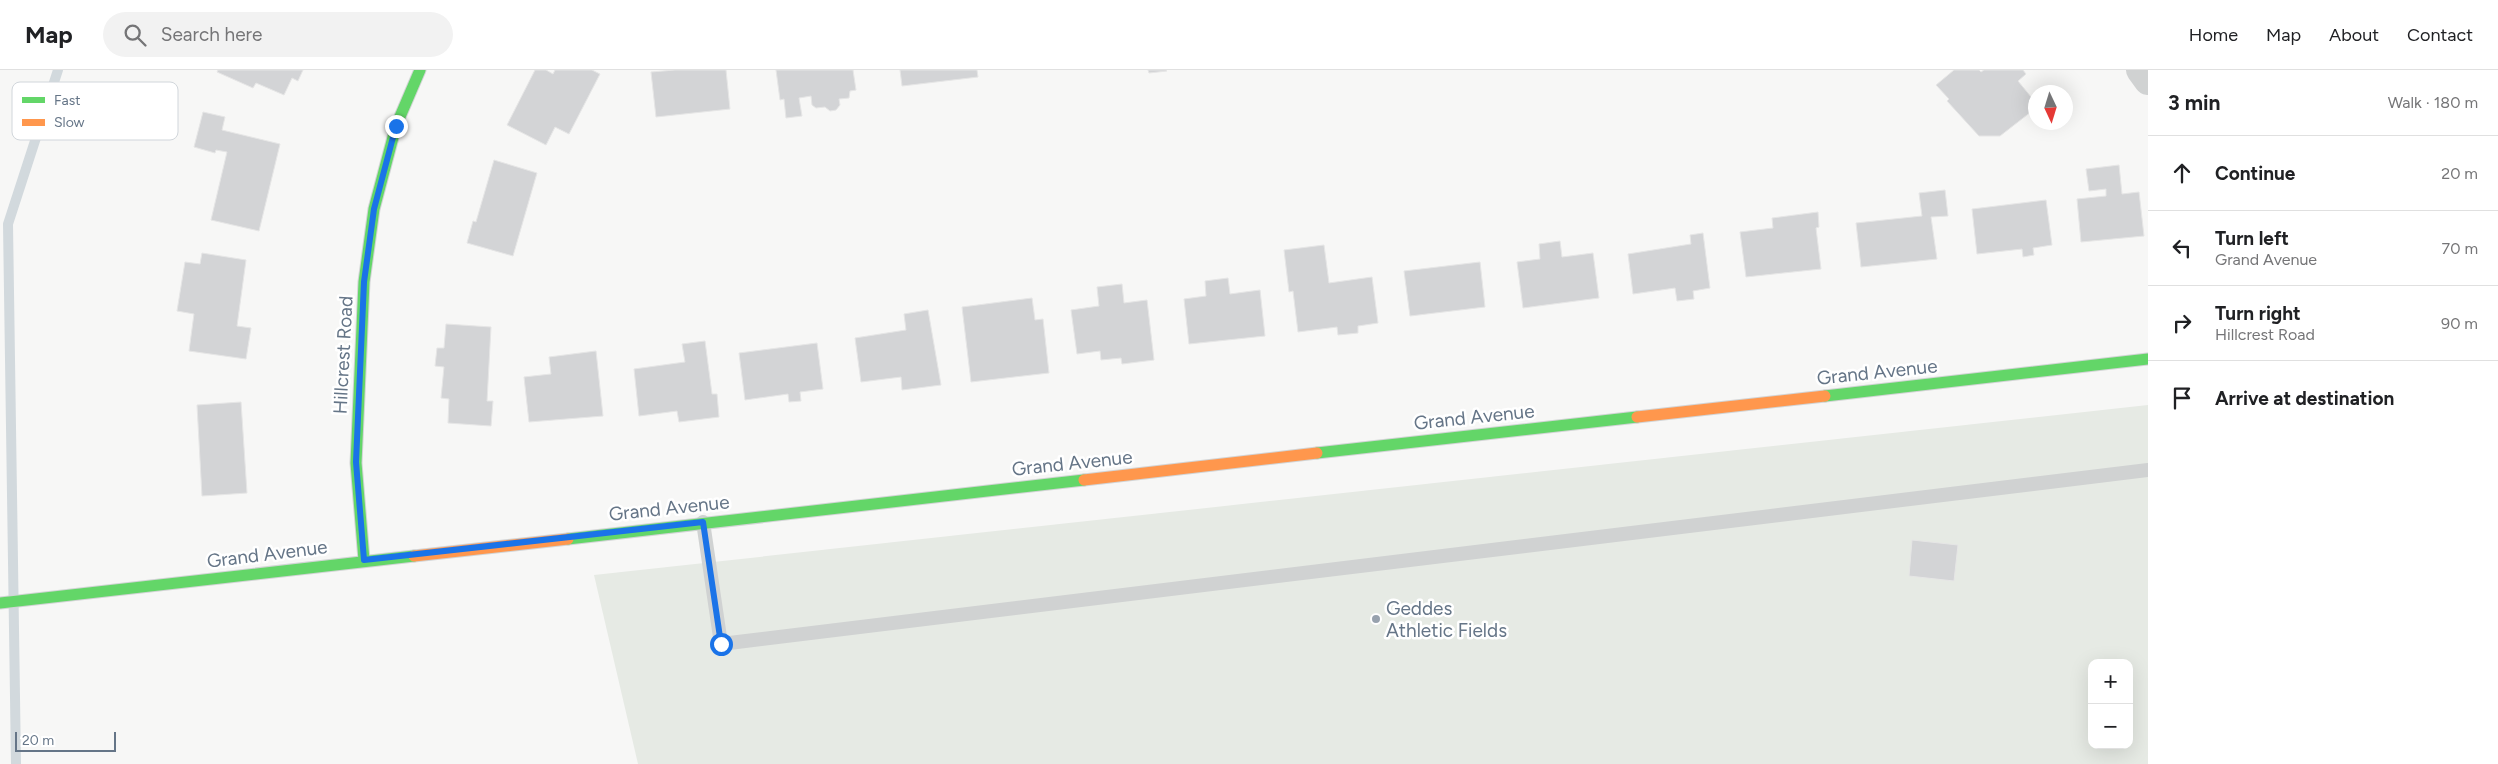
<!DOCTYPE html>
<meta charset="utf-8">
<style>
:root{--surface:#fff;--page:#f2f2f2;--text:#202124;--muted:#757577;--line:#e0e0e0}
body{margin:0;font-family:Figtree,sans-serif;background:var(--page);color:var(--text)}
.controls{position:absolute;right:15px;bottom:15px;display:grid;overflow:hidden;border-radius:10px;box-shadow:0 5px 20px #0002}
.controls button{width:45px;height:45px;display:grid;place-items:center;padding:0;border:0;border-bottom:1px solid var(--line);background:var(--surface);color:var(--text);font:25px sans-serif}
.compass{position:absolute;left:2028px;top:15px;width:45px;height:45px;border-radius:50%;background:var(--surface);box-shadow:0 5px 20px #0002;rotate:176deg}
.scale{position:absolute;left:15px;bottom:12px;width:101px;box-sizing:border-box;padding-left:5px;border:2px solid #657587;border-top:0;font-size:14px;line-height:18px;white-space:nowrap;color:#657587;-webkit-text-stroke:4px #fff;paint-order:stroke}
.stop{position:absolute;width:15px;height:15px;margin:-11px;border:4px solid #1a73e8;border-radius:50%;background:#fff}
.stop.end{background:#1a73e8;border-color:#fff;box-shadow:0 1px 5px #0008}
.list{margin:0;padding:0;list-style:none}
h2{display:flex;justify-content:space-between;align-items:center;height:65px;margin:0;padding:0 20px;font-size:21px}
h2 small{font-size:16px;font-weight:400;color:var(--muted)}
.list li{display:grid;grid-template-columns:32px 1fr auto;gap:15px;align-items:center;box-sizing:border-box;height:75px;padding:0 20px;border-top:1px solid var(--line)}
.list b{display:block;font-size:19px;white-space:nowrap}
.list p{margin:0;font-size:16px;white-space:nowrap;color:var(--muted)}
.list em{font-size:16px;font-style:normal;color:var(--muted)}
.icon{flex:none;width:28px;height:28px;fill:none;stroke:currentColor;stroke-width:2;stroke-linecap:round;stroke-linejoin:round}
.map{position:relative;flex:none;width:2148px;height:694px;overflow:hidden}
header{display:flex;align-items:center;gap:30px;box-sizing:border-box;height:70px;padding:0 25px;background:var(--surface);border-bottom:1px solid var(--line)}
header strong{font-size:24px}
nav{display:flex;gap:28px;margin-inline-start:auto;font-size:18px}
.search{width:350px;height:45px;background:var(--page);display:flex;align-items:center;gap:12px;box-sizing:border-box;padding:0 18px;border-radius:28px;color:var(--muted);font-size:19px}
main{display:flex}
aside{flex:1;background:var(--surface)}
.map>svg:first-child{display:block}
.green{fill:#e6eae4;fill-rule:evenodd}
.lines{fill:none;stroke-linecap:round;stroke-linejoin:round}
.stream{stroke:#d2d9dd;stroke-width:10}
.building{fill:#d3d4d6;stroke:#e6e6e6}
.fast-casing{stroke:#d2d4d5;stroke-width:13}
.slow-casing{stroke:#d2d4d5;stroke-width:13}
.lane{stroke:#d0d2d2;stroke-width:14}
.street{stroke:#d0d2d2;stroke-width:28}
.fast{stroke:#63d668;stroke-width:11}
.slow{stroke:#ff974d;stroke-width:11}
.route{stroke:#1a73e8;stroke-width:6}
.poi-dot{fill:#98a2ae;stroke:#fff;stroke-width:2}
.labels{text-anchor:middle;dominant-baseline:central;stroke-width:5;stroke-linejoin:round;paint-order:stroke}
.street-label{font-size:19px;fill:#657587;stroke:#fff}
.poi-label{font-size:19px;fill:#657587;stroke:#fff;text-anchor:start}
.key{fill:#fff;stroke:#d1d6db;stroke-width:1}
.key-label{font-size:14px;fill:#657587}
</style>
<header>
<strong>Map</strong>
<div class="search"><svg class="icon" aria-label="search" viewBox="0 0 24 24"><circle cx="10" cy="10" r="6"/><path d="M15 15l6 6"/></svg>Search here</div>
<nav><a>Home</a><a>Map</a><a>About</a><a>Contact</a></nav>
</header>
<main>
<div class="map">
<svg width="2148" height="694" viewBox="0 0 2148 694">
<rect width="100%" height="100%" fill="#f7f7f6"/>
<!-- green -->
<path class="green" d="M2148,335V694H638L594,505ZM2092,593H2129V675H2092Z"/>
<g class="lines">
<!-- stream -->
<path class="stream" d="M16,694L8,154L58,0"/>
</g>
<!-- building -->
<g class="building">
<path d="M218,0H303L298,11L292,8L284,25L256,13L253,18L217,2Z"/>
<path d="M535,0H546L553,4L555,0H592L600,4L569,64L555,57L546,75L507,55Z"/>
<path d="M675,0H726L730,39L656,47L651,2Z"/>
<path d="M776,0H853L856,20L850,21L849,28L839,29L840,35L836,40L830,41L825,37L816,38L812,35L811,26L799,28L802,46L786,48L784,29L780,30Z"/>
<path d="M900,0H977L978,7L902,16Z"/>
<path d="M1148,0H1166L1167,1L1149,3Z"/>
<path d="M1954,0H1979L1981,2L1984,0H2023L2026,4L2018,11L2036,33V38L2000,66H1979L1947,31L1949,29L1936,15Z"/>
<path d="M203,42L225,47L222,60L280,74L259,161L211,150L227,82L216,80L215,83L194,77Z"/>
<path d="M494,90L537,103L513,186L467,173L473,151L476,152Z"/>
<path d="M2119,95L2122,124L2139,122L2144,166L2081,172L2077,129L2106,126V119L2089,121L2086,99Z"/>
<path d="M1945,120L1948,146L1931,147L1937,189L1861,197L1856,153L1922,146L1919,123Z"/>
<path d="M2046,130L2052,175L2033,178L2034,185L2023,187L2022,179L1977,184L1972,139Z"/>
<path d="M1818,142L1819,157L1816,158L1821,199L1746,207L1740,162L1773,158L1772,148Z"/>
<path d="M1703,163L1710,218L1693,221L1694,229L1677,231L1675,218L1633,224L1628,184L1691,174L1690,165Z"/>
<path d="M1560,171L1562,187L1593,183L1599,228L1523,238L1517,192L1540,189L1539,174Z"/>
<path d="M1324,175L1329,213L1372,207L1378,253L1358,256V263L1338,265L1337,257L1298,262L1293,221L1289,222L1284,180Z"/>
<path d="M202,183L246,190L237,256L251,258L246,289L189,281L194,244L177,241L185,192L200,194Z"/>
<path d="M1480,192L1485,237L1410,246L1404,201Z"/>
<path d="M1228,208L1230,224L1260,220L1265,266L1189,274L1184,229L1206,226L1205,211Z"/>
<path d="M1122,214L1124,233L1147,230L1154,290L1122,294L1121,288L1101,290L1100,281L1077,284L1071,240L1099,236L1097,217Z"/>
<path d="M1032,228L1035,250L1043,249L1049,303L971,312L962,237Z"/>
<path d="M928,240L941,315L902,320L901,307L861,312L855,268L906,260L904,244Z"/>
<path d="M446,254L491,257L487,331H493L491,356L448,353L449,329L441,328L444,297L435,296L437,278H444Z"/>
<path d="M705,271L712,324H717L719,347L679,352L677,341L639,346L634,299L685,292L682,274Z"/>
<path d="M817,273L823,319L800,322L801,331L789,332L788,324L745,330L739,283Z"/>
<path d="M596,281L603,346L529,352L524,307L551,304L549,287Z"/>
<path d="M241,332L247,423L202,426L197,335Z"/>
<path d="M1912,470L1958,475L1954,511L1909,506Z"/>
</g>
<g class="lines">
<!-- fast casing -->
<g class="fast-casing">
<g id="fast">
<path d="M1825,326L2148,289"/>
<path d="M1317,383L1637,347"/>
<path d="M568,469L1084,410"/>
<path d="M364,490L356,393L364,212L374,139L396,56L420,0"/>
<path d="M0,533L414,486"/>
</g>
</g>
<!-- slow casing -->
<g class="slow-casing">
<g id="slow">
<path d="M1637,347L1825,326"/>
<path d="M1084,410L1317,383"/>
<path d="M414,486L568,469"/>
</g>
</g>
<!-- lane -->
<path class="lane" d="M703,452L721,574L2148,400"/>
<!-- street -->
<path class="street" d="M2140,0L2148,11"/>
<!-- fast -->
<use href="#fast" class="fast"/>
<!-- slow -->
<use href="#slow" class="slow"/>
</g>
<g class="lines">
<!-- route -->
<path class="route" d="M396,56L374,139L364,212L356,392L364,490L703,452L721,574"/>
</g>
<!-- markers -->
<circle class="poi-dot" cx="1376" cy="549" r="5"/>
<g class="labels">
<!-- street labels -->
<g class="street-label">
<text transform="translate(343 285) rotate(-87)">Hillcrest Road</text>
<text transform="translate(1877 302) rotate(-6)">Grand Avenue</text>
<text transform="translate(1474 347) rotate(-6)">Grand Avenue</text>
<text transform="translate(1072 393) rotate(-6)">Grand Avenue</text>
<text transform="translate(669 438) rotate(-6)">Grand Avenue</text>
<text transform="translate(267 484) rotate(-7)">Grand Avenue</text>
</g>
<!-- poi labels -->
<g class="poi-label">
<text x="1386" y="538">Geddes<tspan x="1386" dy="22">Athletic Fields</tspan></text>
</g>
</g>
<!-- legend -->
<rect x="12" y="12" width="166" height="58" rx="8" class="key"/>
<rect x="22" y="27" width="23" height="6" fill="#63d668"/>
<rect x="22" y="49" width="23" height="7" fill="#ff974d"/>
<g class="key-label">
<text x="54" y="35">Fast</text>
<text x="54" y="57">Slow</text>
</g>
</svg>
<div class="controls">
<button>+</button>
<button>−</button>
</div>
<svg class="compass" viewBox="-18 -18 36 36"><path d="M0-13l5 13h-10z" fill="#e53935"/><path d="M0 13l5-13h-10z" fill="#757577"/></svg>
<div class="scale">20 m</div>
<div class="stop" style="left:721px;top:574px"></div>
<div class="stop end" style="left:396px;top:56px"></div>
</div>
<aside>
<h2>3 min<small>Walk · 180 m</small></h2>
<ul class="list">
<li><svg class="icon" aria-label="ahead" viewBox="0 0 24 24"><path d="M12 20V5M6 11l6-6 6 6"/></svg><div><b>Continue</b></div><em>20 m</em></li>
<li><svg class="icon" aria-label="left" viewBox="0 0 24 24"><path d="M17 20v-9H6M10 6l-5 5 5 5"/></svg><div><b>Turn left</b><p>Grand Avenue</p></div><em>70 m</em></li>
<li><svg class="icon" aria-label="right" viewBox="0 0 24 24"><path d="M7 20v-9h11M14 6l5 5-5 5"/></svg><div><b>Turn right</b><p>Hillcrest Road</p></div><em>90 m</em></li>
<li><svg class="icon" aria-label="arrive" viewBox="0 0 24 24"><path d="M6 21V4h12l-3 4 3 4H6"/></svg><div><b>Arrive at destination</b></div></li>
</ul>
</aside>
</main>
